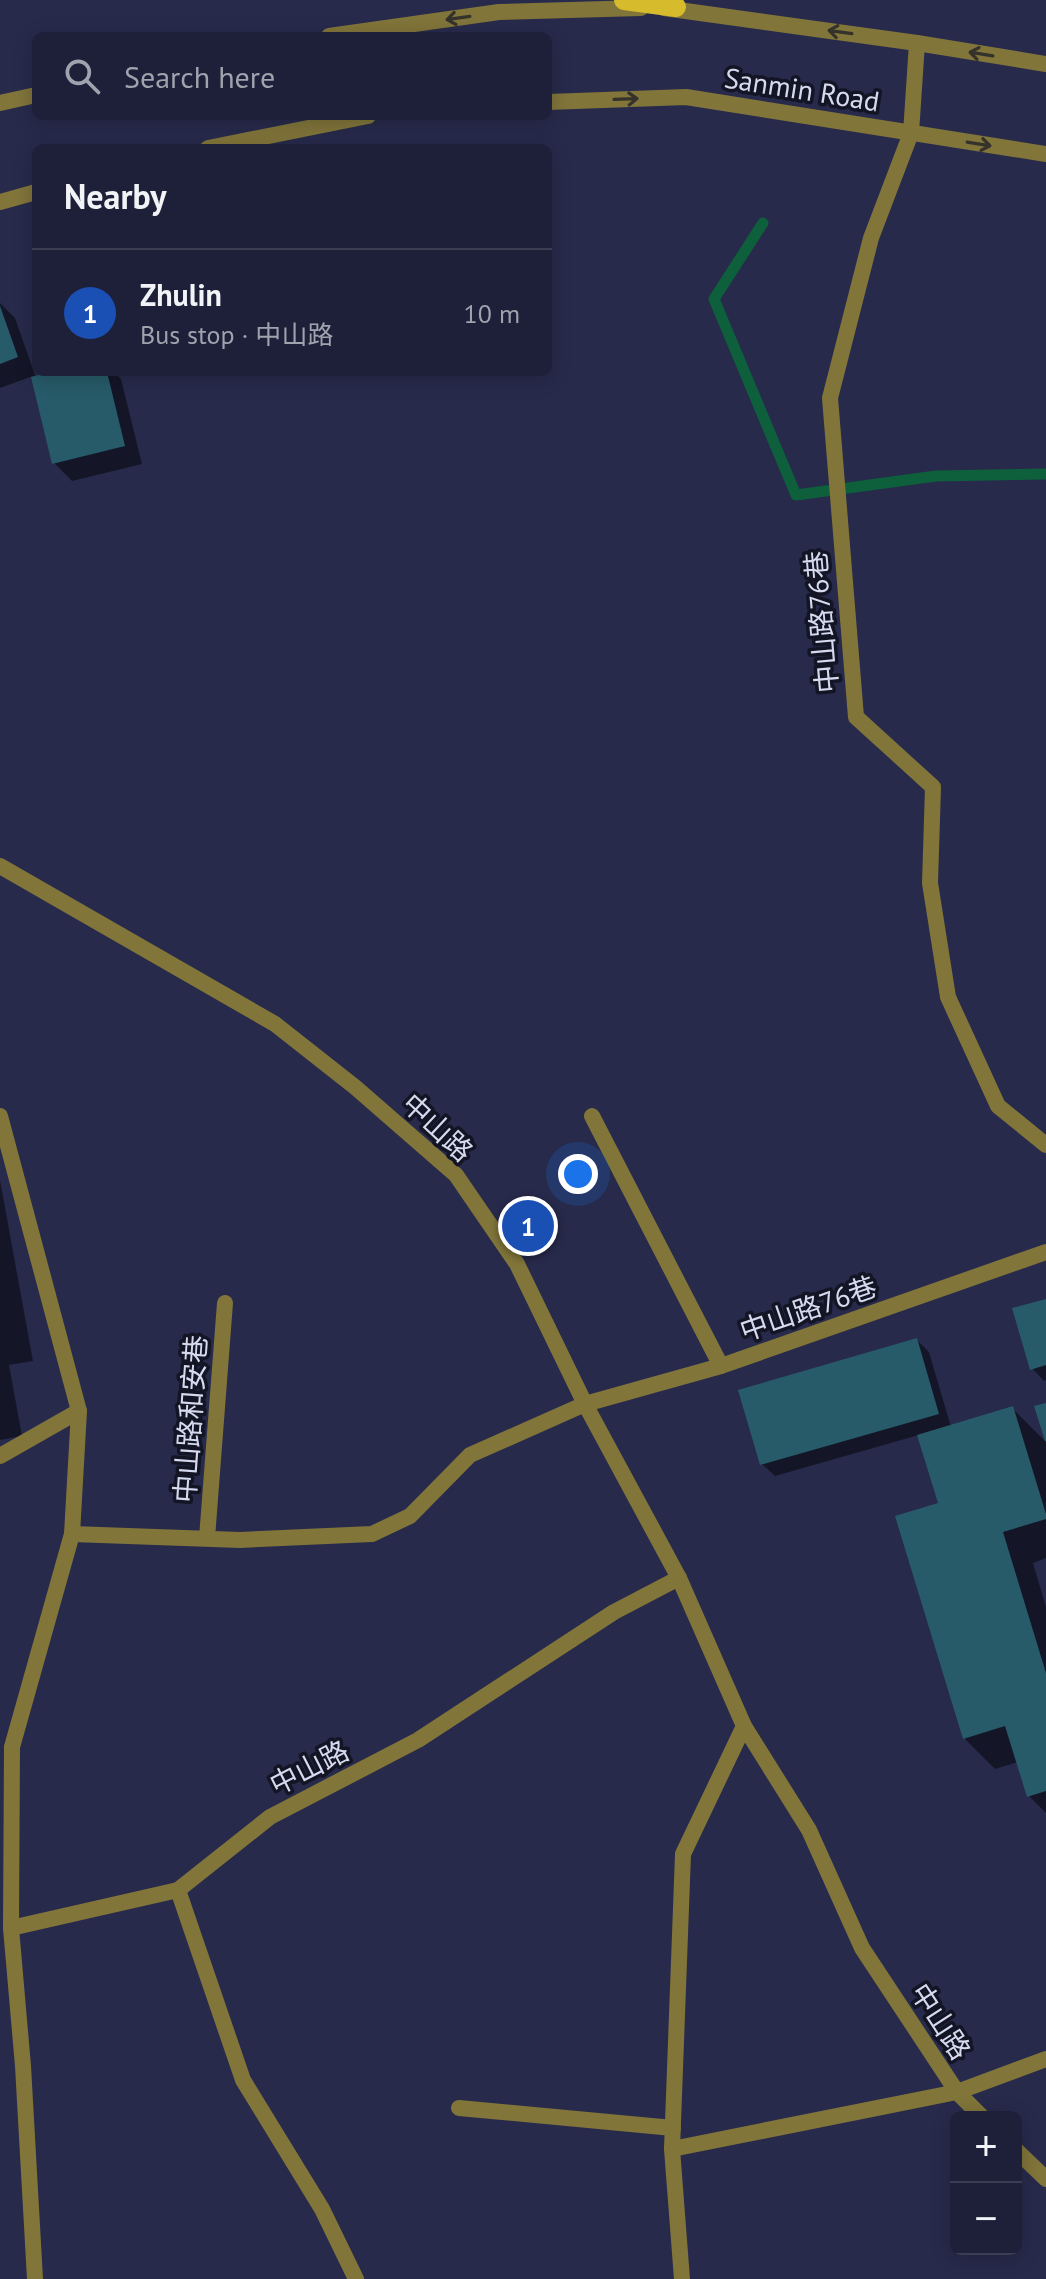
<!DOCTYPE html>
<meta charset="utf-8">
<style>
:root{--surface:#1d2038;--page:#252840;--text:#f1f3f6;--muted:#a0a3ae;--line:#3b3e53;--accent:#1a73e8}
body{margin:0;font-family:"PT Sans","Noto Sans TC",sans-serif;background:var(--page);color:var(--text)}
.controls{position:absolute;right:24px;bottom:24px;display:grid;overflow:hidden;border-radius:12px;box-shadow:0 4px 20px #0003}
.controls button{width:72px;height:72px;display:grid;place-items:center;padding:0;border:0;border-bottom:2px solid var(--line);background:var(--surface);color:var(--text);font:40px sans-serif}
.you{position:absolute;left:578px;top:1174px;width:28px;height:28px;margin:-20px;border:6px solid #fff;border-radius:50%;background:#1a73e8;box-shadow:0 0 0 12px #1a73e833}
.badge{display:grid;place-items:center;width:52px;height:52px;border-radius:50%;background:var(--accent);color:#fff;font-size:26px;font-weight:700}
.pin{position:absolute;translate:-50% -50%;border:4px solid #fff;box-shadow:0 2px 8px #0006}
.list{margin:0;padding:0;list-style:none}
h2{display:flex;justify-content:space-between;align-items:center;height:104px;margin:0;padding:0 32px;font-size:34px}
h2 small{font-size:26px;font-weight:400;color:var(--muted)}
.list li{display:grid;grid-template-columns:52px 1fr auto;gap:24px;align-items:center;box-sizing:border-box;height:128px;padding:0 32px;border-top:2px solid var(--line)}
.list b{display:block;font-size:30px;white-space:nowrap}
.list p{margin:0;font-size:26px;white-space:nowrap;color:var(--muted)}
.list em{font-size:26px;font-style:normal;color:var(--muted)}
.icon{flex:none;width:44px;height:44px;fill:none;stroke:currentColor;stroke-width:2;stroke-linecap:round;stroke-linejoin:round}
.map{position:relative;flex:none;width:1046px;height:2279px;overflow:hidden}
.search{position:absolute;background:var(--surface);box-shadow:0 4px 20px #0003;left:32px;top:32px;width:520px;height:88px;display:flex;align-items:center;gap:20px;box-sizing:border-box;padding:0 28px;border-radius:12px;color:var(--muted);font-size:30px}
.panel{position:absolute;background:var(--surface);box-shadow:0 4px 20px #0003;left:32px;top:144px;width:520px;height:232px;border-radius:12px}
.map>svg:first-child{display:block}
.shadow{fill:#0007}
.lines{fill:none;stroke-linecap:round;stroke-linejoin:round}
.stream{stroke:#0e5f3b;stroke-width:11}
.building{fill:#275b69}
.service{stroke:#81753a;stroke-width:16}
.minor{stroke:#81753a;stroke-width:16}
.tertiary{stroke:#81753a;stroke-width:16}
.primary{stroke:#d6bb2c;stroke-width:20}
.oneway{stroke:#34322b}
.labels{text-anchor:middle;dominant-baseline:central;stroke-width:7;stroke-linejoin:round;paint-order:stroke}
.street-label{font-size:28px;fill:#d6daef;stroke:#131524}
</style>
<div class="map">
<svg width="1046" height="2279" viewBox="0 0 1046 2279">
<rect width="100%" height="100%" fill="#272a4b"/>
<!-- shadow -->
<g class="shadow">
<path d="M0,303L15,318L36,378L58,372H114L121,379L142,464L72,481L54,463L33,376L0,388Z"/>
<path d="M0,1180L33,1361L9,1365L22,1436L0,1440Z"/>
<path d="M1046,1301V1380L1044,1381L1032,1368Z"/>
<path d="M917,1340L929,1352L951,1427L1012,1408L1046,1442V1558L1033,1563L1046,1607V1813L1029,1796L1018,1762L995,1769L964,1738L941,1504L919,1435L775,1476L762,1464Z"/>
</g>
<g class="lines">
<!-- stream -->
<path class="stream" d="M763,223L714,299L796,495L936,476L1046,474"/>
</g>
<!-- building -->
<g class="building">
<path d="M0,306L18,357L0,364Z"/>
<path d="M50,372H107L125,446L52,464L31,377Z"/>
<path d="M1046,1299V1365L1030,1370L1012,1308Z"/>
<path d="M917,1338L939,1414L760,1465L738,1390Z"/>
<path d="M1046,1403V1441H1045L1034,1406Z"/>
<path d="M1013,1406L1046,1514V1519L1003,1532L1046,1673V1791L1027,1797L1005,1726L963,1739L895,1516L938,1503L917,1435Z"/>
</g>
<g class="lines">
<!-- service -->
<g class="service">
<path d="M911,133L871,238L830,398L856,717L933,787L930,883L948,997L998,1106L1046,1145"/>
<path d="M592,1116L721,1366"/>
<path d="M0,1456L79,1411"/>
<path d="M72,1534L240,1540L372,1534L410,1516L470,1455L585,1404L721,1366L1046,1252"/>
<path d="M207,1538L225,1303"/>
<path d="M178,1890L243,2080L322,2209L356,2279"/>
<path d="M11,1928L178,1890L270,1817L418,1740L614,1612L679,1578"/>
<path d="M459,2108L673,2128"/>
<path d="M672,2149L957,2092L1046,2059"/>
<path d="M682,2279L672,2149L683,1854L744,1726"/>
</g>
<!-- minor -->
<path class="minor" d="M0,1116L79,1411L72,1534L12,1747L11,1928L23,2066L35,2279"/>
<!-- tertiary -->
<g class="tertiary">
<path d="M664,8L917,43L1046,64"/>
<path d="M329,36L499,12L641,8"/>
<path d="M548,102L686,97L1046,154"/>
<path d="M0,103L36,95"/>
<path d="M911,133L917,43"/>
<path d="M208,148L368,116"/>
<path d="M0,202L36,192"/>
<path d="M0,866L275,1024L355,1087L456,1175L517,1264L585,1404L679,1578L744,1726L809,1830L862,1948L957,2092L982,2117"/>
<path d="M1016,2150L1046,2179"/>
</g>
<!-- primary -->
<path class="primary" d="M624,0L676,7"/>
</g>
<!-- one-way arrows -->
<defs><path id="oneway-shaft" d="M-6 0H5M1.5-3L5.5 0L1.5 3" fill="none" stroke-width="1.6" stroke-linecap="round" stroke-linejoin="round" transform="scale(2)"/></defs>
<g class="oneway">
<use href="#oneway-shaft" transform="translate(458 18) rotate(172)"/>
<use href="#oneway-shaft" transform="translate(840 32) rotate(-172)"/>
<use href="#oneway-shaft" transform="translate(981 54) rotate(-171)"/>
<use href="#oneway-shaft" transform="translate(626 99) rotate(-2)"/>
<use href="#oneway-shaft" transform="translate(979 144) rotate(9)"/>
</g>
<g class="labels">
<!-- street labels -->
<g class="street-label">
<text transform="translate(802 89) rotate(9)">Sanmin Road</text>
<text transform="translate(821 622) rotate(-95)">中山路76巷</text>
<text transform="translate(438 1127) rotate(43)">中山路</text>
<text transform="translate(808 1308) rotate(-19)">中山路76巷</text>
<text transform="translate(190 1419) rotate(-86)">中山路和安巷</text>
<text transform="translate(309 1767) rotate(-27)">中山路</text>
<text transform="translate(941 2021) rotate(57)">中山路</text>
</g>
</g>
</svg>
<div class="controls">
<button>+</button>
<button>−</button>
</div>
<div class="you"></div>
<div class="pin badge" style="left:528px;top:1226px;background:#1a4fb4">1</div>
<div class="search"><svg class="icon" aria-label="search" viewBox="0 0 24 24"><circle cx="10" cy="10" r="6"/><path d="M15 15l6 6"/></svg>Search here</div>
<section class="panel">
<h2>Nearby<small></small></h2>
<ul class="list">
<li><span class="badge" style="background:#1a4fb4">1</span><div><b>Zhulin</b><p>Bus stop · 中山路</p></div><em>10 m</em></li>
</ul>
</section>
</div>
